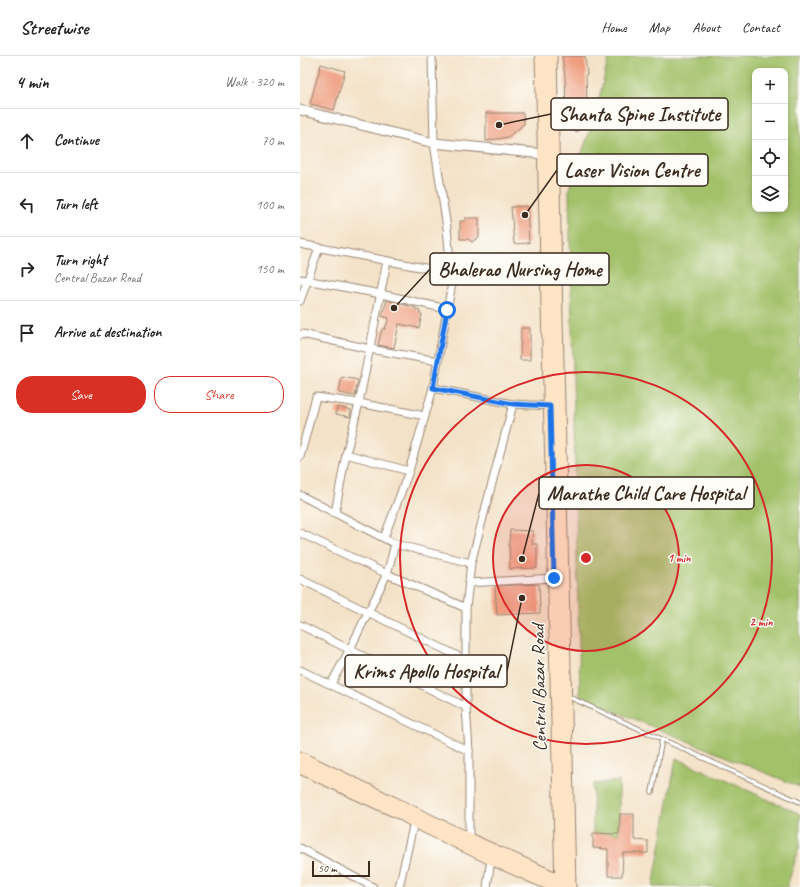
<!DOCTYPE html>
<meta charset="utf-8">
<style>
:root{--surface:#fff;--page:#f6f6f6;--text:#222;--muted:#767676;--line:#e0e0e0;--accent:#d93025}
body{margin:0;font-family:Caveat,sans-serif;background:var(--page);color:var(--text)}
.controls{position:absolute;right:12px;top:12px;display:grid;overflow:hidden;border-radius:8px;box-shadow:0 2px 6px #0003}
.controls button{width:36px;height:36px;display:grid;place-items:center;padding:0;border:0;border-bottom:1px solid var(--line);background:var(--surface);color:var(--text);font:20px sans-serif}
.scale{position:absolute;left:12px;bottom:10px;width:58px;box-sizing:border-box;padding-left:4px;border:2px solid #3b2a1e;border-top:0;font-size:11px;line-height:14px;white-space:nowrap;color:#3b2a1e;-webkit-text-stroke:3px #fdfcf7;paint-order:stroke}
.stop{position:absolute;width:12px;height:12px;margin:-9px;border:3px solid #1a73e8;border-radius:50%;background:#fff}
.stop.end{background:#1a73e8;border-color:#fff;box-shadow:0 1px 4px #0008}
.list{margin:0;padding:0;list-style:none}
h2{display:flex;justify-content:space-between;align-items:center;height:52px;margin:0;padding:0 16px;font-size:17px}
h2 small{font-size:13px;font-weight:400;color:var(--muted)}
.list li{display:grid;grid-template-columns:26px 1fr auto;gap:12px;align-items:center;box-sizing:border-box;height:64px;padding:0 16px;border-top:1px solid var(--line)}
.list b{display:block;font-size:15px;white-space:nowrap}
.list p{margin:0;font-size:13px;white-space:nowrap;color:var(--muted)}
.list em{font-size:13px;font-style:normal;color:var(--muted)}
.actions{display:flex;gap:8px;padding:12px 16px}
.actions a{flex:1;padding:9px 0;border:1px solid var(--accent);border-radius:16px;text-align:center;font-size:14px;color:var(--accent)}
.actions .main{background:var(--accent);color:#fff}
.icon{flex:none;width:22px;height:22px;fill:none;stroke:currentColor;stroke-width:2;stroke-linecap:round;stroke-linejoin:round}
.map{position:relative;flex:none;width:500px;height:831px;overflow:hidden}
header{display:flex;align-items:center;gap:24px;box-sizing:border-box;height:56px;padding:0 20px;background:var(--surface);border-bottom:1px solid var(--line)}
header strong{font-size:19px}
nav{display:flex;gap:22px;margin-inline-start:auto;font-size:14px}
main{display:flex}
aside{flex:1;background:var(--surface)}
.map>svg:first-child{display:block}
.green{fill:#a2c169;stroke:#6e7644;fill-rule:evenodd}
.building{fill:#ef9c7e}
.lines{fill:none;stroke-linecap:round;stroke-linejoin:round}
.service-casing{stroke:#988673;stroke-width:5.5}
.minor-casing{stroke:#988673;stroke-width:9}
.tertiary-casing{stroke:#988673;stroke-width:11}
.secondary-casing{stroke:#988673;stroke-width:13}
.service{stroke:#fff;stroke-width:3.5}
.minor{stroke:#fff;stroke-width:7}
.tertiary{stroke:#fff;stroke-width:9}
.secondary{stroke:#ffe4c6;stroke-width:11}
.route{stroke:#1a73e8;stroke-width:5}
.ring{fill:none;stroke:#d62828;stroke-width:2}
.labels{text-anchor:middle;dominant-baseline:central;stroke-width:3;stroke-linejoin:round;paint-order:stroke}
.street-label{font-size:19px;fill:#3b2a1e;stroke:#fdfcf7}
.centre{fill:#d62828;stroke:#fdfcf7;stroke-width:2}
.ring-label{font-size:12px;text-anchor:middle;font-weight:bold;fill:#d62828;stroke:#fdfcf7;stroke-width:3;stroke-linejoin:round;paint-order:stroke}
.leader{fill:none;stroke:#3b2a1e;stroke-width:1.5}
.callout-dot{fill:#3b2a1e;stroke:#fdfcf7;stroke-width:1.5}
.callout{fill:#fdfcf7;stroke:#3b2a1e;stroke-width:1.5}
.callout-label{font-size:20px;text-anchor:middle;font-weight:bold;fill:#3b2a1e}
</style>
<header>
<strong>Streetwise</strong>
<nav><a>Home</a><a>Map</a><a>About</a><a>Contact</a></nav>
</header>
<main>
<aside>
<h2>4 min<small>Walk · 320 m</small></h2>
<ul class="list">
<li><svg class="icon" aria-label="ahead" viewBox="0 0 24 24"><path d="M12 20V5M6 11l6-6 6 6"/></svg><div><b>Continue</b></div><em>70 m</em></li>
<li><svg class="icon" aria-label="left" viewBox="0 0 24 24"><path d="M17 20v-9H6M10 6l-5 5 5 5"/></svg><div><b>Turn left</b></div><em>100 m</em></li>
<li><svg class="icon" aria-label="right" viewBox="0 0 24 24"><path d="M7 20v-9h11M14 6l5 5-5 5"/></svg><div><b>Turn right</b><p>Central Bazar Road</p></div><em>150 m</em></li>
<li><svg class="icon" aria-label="arrive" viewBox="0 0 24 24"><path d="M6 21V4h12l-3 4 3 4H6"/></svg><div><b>Arrive at destination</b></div></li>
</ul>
<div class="actions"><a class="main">Save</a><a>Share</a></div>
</aside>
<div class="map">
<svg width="500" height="831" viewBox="0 0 500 831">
<rect width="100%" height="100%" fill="#fdfcf7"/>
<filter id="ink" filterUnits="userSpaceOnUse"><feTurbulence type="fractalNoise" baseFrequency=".025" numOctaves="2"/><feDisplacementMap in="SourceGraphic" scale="8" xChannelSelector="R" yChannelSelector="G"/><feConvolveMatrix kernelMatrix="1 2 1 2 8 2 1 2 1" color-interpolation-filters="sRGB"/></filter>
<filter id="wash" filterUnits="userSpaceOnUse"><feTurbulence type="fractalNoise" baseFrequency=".012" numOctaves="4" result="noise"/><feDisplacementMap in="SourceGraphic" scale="16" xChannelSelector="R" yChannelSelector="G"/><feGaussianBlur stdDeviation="0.9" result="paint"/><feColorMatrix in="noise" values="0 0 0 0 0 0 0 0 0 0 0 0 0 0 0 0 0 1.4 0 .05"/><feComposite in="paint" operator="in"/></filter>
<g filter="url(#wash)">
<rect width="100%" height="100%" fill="#f4e2c8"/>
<!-- green -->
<g class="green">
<path d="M309,0H500V731L280,641L269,133L295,60ZM455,15H485V153H455Z"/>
<path d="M376,702L500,758V789L487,831H353Z"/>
<path d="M319,725V778L293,777V728Z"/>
</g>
<g id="blocks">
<!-- building -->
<g class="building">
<path d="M262,0H285L287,18H286L287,45H283L284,59L278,76L269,73L264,62L263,54H266L265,20Z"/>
<path d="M21,8L45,15L34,54L10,48Z"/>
<path d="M186,57H223L224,68L208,81L186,85Z"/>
<path d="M227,150L229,187L214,188L211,151Z"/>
<path d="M165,162H179V181L172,186L168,183H160V165H165Z"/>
<path d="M87,244L116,252V254L120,255L119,257L122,258L119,272L99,268L94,292L78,289L82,273H85L89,262L82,260Z"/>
<path d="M221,272H230V304H220Z"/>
<path d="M42,321L58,324L55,340L39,337Z"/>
<path d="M37,351L51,354L50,361L36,358Z"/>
<path d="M210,474L233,475L232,488H237V512L210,513L209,489Z"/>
<path d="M239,528L240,557L197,559L195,530Z"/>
<path d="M320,758H334V784L348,785V797H323L322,820H308V793L293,792V777L319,778Z"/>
</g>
</g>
</g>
<g filter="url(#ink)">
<use href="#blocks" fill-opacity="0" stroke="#988673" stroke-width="1"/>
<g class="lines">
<!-- service casing -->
<g class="service-casing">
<g id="service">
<path d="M267,640L500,746"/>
<path d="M352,736L362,683"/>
</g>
</g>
<!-- minor casing -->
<g class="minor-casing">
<g id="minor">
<path d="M0,188L151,217"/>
<path d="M0,223L81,238L147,253"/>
<path d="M0,245L19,192"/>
<path d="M0,279L2,278L70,293L138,305"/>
<path d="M133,332L213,348L250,350"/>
<path d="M46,398L109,415"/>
<path d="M0,401L16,341L59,347L125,360"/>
<path d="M0,439L95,488L171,507"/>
<path d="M35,457L46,398L59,347L87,205"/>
<path d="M0,477L87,518L166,552"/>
<path d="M84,482L109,415L133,332L152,227L147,172L134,87L132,0"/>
<path d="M0,523L166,604"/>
<path d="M169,527L254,522"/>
<path d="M0,569L166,651"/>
<path d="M0,614L169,695"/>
<path d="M31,628L50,593L87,518L95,488"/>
<path d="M169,783V695L166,651V552L171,507L213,348"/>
<path d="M0,792L73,831"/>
<path d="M99,831L114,766"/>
<path d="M187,831L191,803"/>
</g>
</g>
<!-- tertiary casing -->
<g class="tertiary-casing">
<path id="tertiary" d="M0,54L134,87L244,98H250"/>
</g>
<!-- secondary casing -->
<g class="secondary-casing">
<g id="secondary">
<path d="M241,0L261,831"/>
<path d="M251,0L270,831"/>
<path d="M0,701L169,783L267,827"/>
<path d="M0,712L101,758L114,766L191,803L255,831"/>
</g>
</g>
<!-- service -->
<use href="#service" class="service"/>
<!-- minor -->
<use href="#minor" class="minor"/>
<!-- tertiary -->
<use href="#tertiary" class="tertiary"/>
<!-- secondary -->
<use href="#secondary" class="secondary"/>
</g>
</g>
<g class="lines" filter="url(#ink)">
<!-- route -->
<path class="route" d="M147,254L133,332L213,348L250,350L254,522"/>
</g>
<!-- distance rings -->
<circle cx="286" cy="502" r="93" fill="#d62828" fill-opacity=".12"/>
<g class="ring">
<circle cx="286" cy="502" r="93"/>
<circle cx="286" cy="502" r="186"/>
</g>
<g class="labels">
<!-- street labels -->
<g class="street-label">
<text transform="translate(239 632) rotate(-91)">Central Bazar Road</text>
</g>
</g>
<circle cx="286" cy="502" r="6" class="centre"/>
<g class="ring-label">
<text x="379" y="506">1 min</text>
<text x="461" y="570">2 min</text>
</g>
<!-- callouts -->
<path class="leader" d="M199 69L251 58M225 159L257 114M94 252L130 213M222 503L239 437M222 542L207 615"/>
<g class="callout-dot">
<circle cx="199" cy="69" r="4"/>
<circle cx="225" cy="159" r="4"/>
<circle cx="94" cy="252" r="4"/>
<circle cx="222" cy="503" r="4"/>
<circle cx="222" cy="542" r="4"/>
</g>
<g class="callout">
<rect x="251" y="42" width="177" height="32" rx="4"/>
<rect x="257" y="98" width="151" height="32" rx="4"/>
<rect x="130" y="197" width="179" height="32" rx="4"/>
<rect x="239" y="421" width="215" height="32" rx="4"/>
<rect x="45" y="599" width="162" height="32" rx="4"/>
</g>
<g class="callout-label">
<text x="339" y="65">Shanta Spine Institute</text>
<text x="332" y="121">Laser Vision Centre</text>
<text x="220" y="220">Bhalerao Nursing Home</text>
<text x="346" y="444">Marathe Child Care Hospital</text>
<text x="126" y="622">Krims Apollo Hospital</text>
</g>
</svg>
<div class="controls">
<button>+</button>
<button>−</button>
<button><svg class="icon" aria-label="locate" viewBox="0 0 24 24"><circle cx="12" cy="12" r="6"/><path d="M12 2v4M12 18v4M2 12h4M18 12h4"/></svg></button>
<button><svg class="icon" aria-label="layers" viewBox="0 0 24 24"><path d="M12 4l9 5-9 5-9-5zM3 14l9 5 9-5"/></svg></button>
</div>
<div class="scale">50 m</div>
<div class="stop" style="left:147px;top:254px"></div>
<div class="stop end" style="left:254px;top:522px"></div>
</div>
</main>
